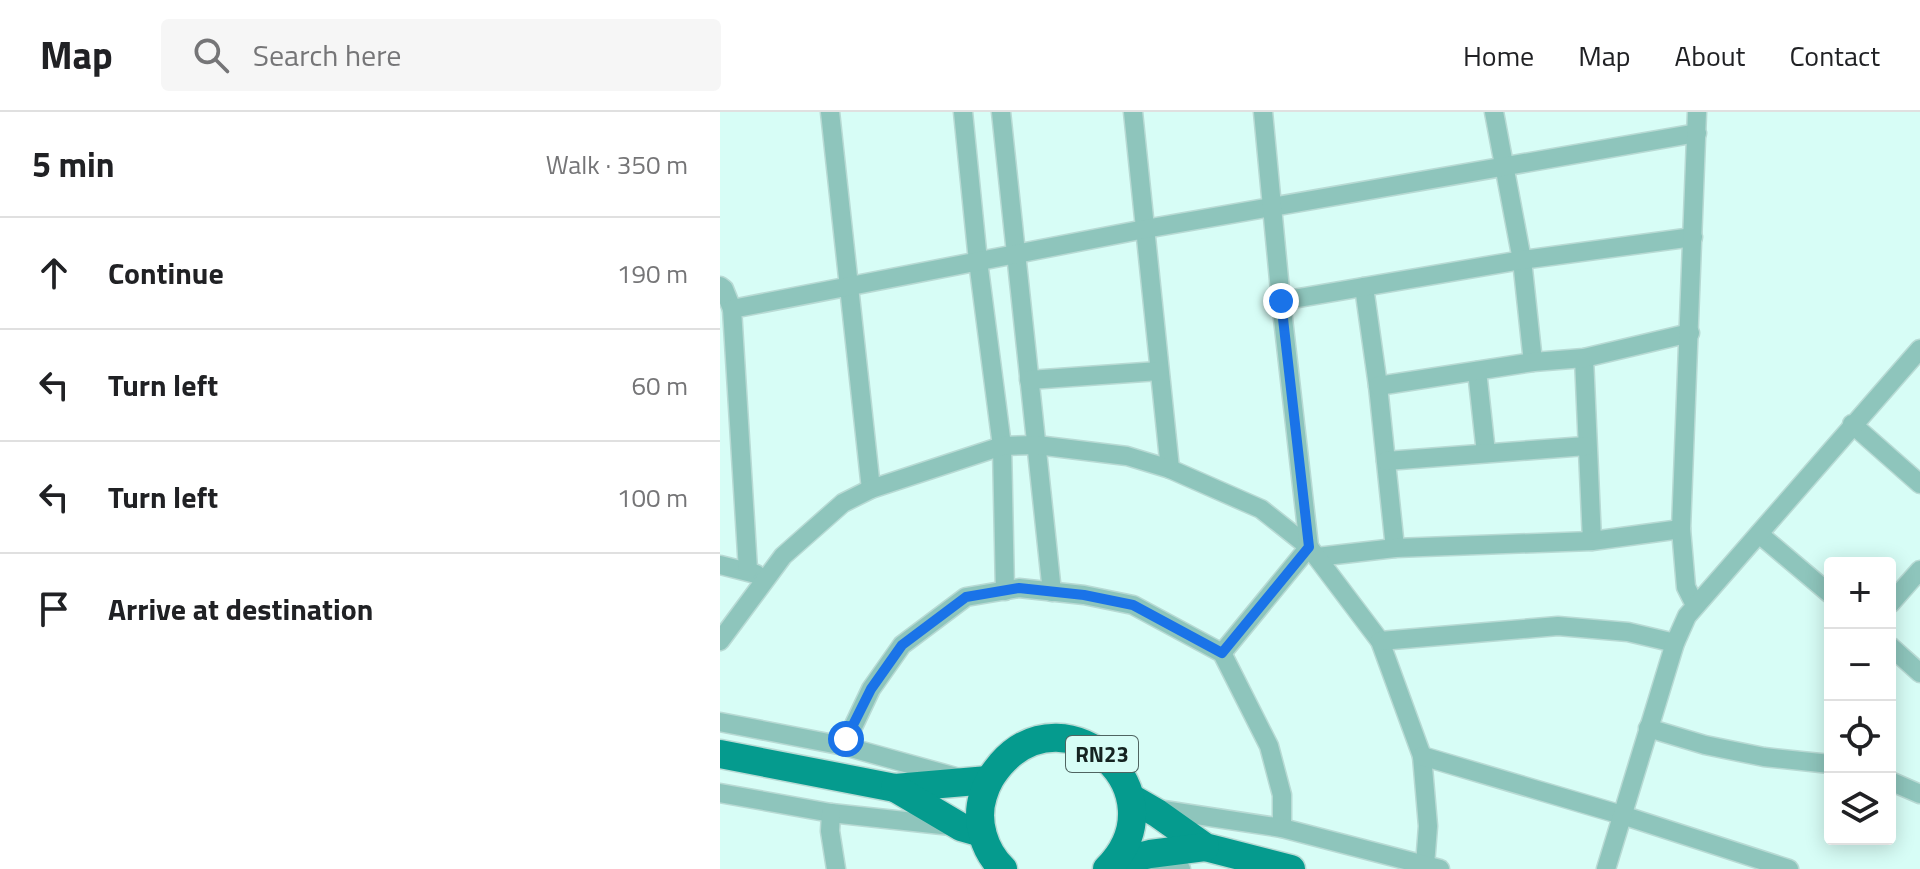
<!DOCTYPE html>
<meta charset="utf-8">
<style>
:root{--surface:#fff;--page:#f6f6f6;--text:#202124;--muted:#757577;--line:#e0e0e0}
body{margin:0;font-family:"Titillium Web",sans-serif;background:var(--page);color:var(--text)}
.controls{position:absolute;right:24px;bottom:24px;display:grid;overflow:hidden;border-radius:8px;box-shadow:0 4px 20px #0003}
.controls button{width:72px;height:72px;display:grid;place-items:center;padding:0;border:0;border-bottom:2px solid var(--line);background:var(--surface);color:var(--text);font:40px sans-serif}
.stop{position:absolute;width:24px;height:24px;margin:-18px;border:6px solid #1a73e8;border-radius:50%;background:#fff}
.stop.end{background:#1a73e8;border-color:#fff;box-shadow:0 2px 8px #0008}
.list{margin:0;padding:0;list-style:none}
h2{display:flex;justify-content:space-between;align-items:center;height:104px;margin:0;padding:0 32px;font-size:34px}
h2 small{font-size:26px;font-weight:400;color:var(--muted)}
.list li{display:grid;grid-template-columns:52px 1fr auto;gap:24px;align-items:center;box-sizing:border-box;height:112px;padding:0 32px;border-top:2px solid var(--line)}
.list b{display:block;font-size:30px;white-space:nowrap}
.list em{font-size:26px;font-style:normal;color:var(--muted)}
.icon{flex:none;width:44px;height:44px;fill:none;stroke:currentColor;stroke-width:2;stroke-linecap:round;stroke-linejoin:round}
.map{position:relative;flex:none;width:1200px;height:757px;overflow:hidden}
header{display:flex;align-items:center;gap:48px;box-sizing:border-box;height:112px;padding:0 40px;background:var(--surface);border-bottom:2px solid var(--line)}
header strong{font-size:38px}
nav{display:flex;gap:44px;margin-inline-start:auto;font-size:28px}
.search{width:560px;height:72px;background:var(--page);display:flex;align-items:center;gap:20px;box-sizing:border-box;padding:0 28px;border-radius:8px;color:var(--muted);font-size:30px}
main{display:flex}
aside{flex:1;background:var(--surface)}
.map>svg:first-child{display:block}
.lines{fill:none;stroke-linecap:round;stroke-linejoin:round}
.street-casing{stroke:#b8dad4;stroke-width:21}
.primary-casing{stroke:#b8dad4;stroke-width:31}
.street{stroke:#8ec5bc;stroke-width:18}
.primary{stroke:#059b8e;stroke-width:28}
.route{stroke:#1a73e8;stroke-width:10}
.labels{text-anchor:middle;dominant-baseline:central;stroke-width:8;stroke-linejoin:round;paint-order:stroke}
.shield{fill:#d7fdf6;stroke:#4f6461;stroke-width:2}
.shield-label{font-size:22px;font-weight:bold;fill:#152321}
</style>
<header>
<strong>Map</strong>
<div class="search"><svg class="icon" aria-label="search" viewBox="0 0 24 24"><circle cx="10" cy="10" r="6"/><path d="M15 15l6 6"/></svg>Search here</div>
<nav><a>Home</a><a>Map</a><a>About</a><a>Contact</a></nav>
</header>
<main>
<aside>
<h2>5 min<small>Walk · 350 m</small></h2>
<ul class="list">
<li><svg class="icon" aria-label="ahead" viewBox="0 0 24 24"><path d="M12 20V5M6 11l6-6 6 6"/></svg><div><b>Continue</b></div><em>190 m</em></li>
<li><svg class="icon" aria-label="left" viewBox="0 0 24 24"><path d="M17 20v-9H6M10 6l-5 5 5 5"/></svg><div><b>Turn left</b></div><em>60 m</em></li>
<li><svg class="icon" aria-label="left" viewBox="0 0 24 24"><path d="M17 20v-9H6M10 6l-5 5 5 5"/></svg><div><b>Turn left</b></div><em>100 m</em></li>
<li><svg class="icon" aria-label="arrive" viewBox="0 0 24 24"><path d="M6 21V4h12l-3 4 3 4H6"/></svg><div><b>Arrive at destination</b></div></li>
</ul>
</aside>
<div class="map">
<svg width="1200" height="757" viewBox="0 0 1200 757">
<rect width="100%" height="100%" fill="#d7fdf6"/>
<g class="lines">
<!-- street casing -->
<g class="street-casing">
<g id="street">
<path d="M110,0L151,377"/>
<path d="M243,0L258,149L282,334L285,479"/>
<path d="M281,0L332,480"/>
<path d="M413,0L450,357"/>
<path d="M774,0L802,148L813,250"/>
<path d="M0,174L4,177L12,197"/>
<path d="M644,175L658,274L675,436"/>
<path d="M561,189L802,148L973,125"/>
<path d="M864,246L872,429"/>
<path d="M757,259L766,341"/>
<path d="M309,268L439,259"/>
<path d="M658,274L813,250L864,246L970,221"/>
<path d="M1132,312L1200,372"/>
<path d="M666,349L866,334"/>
<path d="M1039,422L1110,482"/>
<path d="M597,445L675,436L872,429L961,417"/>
<path d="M0,453L36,462"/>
<path d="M28,458L12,197L425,117L977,21"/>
<path d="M1170,492L1200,458"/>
<path d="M975,493L966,475L961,417L977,0"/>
<path d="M0,529L63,444L123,391L151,377L282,334L317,333L407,344L450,357L541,397L589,435L660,529L702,644L708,714L705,753"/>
<path d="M660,529L838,514L908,520L955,531"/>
<path d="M1170,534L1200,561"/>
<path d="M502,541L589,435L561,189L543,0"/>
<path d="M0,610L124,634L236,665"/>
<path d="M928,616L985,633L1044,645L1110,652"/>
<path d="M124,634L151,577L182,533L246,485L299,476L364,483L413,493L502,541L549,634L562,683V716"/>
<path d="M702,644L902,703L1069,757"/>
<path d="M1170,669L1200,682"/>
<path d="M0,681L111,701L231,714"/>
<path d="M437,697L562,716L720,757"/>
<path d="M111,701L110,719L116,757"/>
<path d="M427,747L461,757"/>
<path d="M886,757L955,531L967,504L1200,237"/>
</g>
</g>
<!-- primary casing -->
<g class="primary-casing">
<g id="primary">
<path d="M0,642L175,676L268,668"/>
<path d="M175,676L241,715L262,721"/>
<path d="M411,686L437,701L485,735L571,757"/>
<path d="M393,751L430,742L485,735"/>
<path d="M283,757C264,739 255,709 263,684C267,670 272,663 281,652C348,576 463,681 387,757"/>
</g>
</g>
<!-- street -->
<use href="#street" class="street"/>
<!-- primary -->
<use href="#primary" class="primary"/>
</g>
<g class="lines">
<!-- route -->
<path class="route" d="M126,627L151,577L182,533L246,485L299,476L364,483L413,493L502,541L589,435L561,189"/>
</g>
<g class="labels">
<!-- shield labels -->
<rect class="shield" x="346" y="624" width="72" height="36" rx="6"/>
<g class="shield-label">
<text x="382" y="642">RN23</text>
</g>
</g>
</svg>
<div class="controls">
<button>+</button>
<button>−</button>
<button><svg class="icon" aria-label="locate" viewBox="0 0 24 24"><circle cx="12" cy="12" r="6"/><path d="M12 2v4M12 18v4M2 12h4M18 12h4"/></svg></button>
<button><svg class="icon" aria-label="layers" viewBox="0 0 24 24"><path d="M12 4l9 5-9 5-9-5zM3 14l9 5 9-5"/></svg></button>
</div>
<div class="stop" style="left:126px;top:627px"></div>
<div class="stop end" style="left:561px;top:189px"></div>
</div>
</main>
